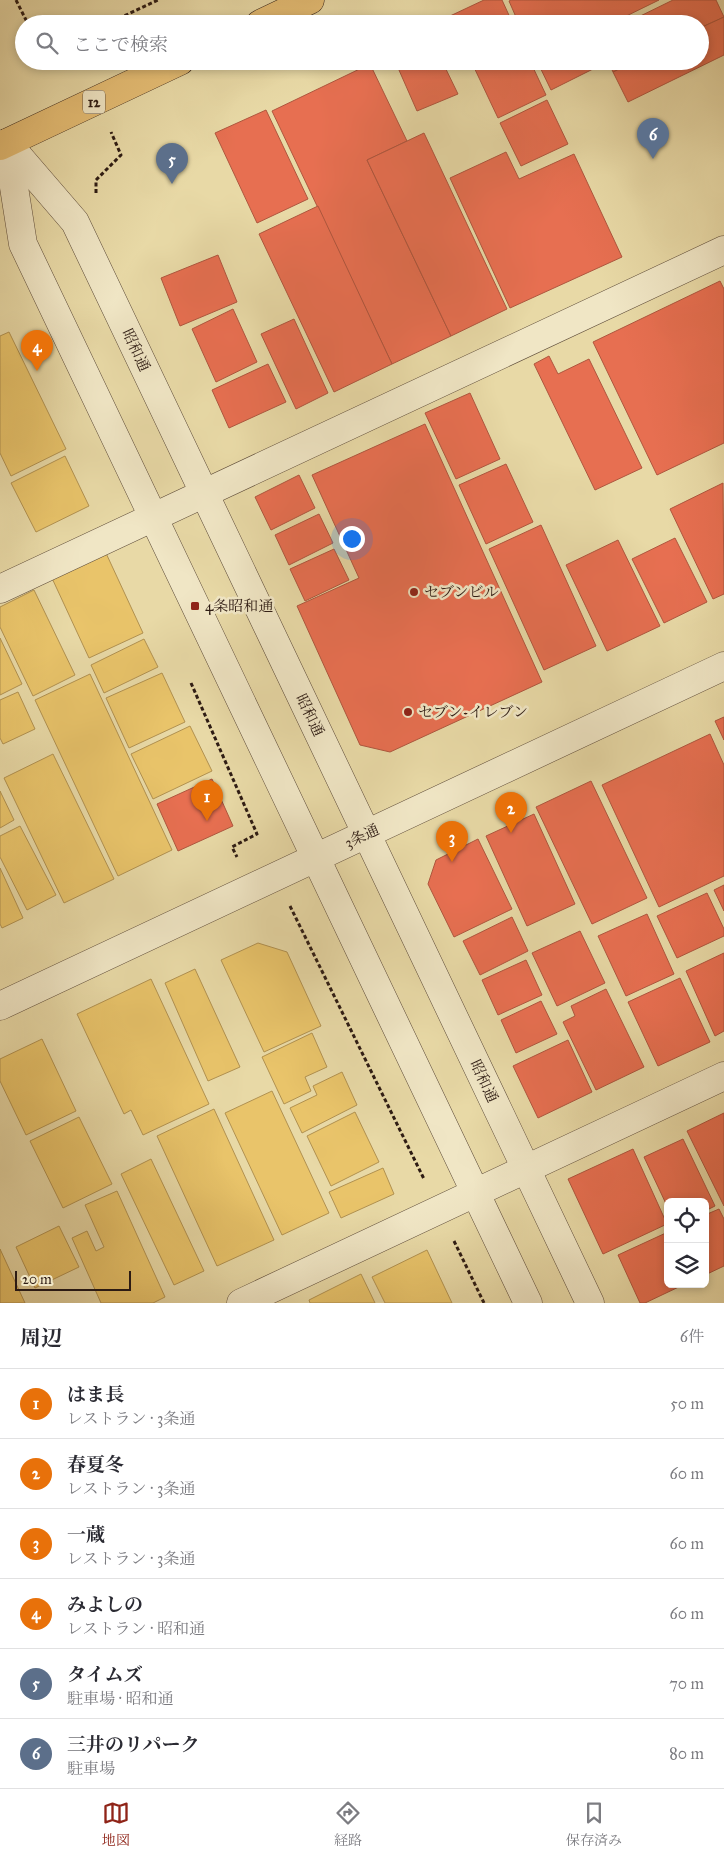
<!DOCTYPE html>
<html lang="ja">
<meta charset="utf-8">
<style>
:root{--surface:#fff;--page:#f7f7f7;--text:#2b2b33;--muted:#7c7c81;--line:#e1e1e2;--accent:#8f2418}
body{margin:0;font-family:"IM FELL Great Primer","Noto Serif JP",serif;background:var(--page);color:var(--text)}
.controls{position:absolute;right:15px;bottom:15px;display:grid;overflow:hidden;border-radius:8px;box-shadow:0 2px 8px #0003}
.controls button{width:45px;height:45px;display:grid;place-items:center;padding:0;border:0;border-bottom:1px solid var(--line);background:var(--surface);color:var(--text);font:25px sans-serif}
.scale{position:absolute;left:15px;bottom:12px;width:116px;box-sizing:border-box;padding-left:5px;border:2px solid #2d1b13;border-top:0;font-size:14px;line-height:18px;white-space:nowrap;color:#2d1b13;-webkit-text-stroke:4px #f0e6c5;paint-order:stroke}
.you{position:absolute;left:351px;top:538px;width:18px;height:18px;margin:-12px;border:4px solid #fff;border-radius:50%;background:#1a73e8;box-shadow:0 0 0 8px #1a73e833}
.badge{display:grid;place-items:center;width:32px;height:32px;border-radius:50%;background:var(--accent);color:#fff;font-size:16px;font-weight:700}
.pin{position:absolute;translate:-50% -41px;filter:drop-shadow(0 1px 2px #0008)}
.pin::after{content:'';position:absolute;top:26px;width:18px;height:15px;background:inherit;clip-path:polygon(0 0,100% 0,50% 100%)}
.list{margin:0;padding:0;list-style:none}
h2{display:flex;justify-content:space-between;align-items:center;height:65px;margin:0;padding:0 20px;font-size:21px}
h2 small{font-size:16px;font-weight:400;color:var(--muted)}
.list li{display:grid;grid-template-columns:32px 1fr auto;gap:15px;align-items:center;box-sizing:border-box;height:70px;padding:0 20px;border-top:1px solid var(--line)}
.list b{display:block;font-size:19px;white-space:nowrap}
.list p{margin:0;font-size:16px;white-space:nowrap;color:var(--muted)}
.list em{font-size:16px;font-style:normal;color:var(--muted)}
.icon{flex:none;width:28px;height:28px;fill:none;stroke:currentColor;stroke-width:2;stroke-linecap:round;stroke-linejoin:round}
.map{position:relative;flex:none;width:724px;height:1303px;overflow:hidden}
.search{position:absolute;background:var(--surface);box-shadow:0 2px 8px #0003;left:15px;right:15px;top:15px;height:55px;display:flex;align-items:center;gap:12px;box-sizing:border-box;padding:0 18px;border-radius:28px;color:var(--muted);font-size:19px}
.sheet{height:485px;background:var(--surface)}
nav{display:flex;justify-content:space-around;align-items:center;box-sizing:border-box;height:70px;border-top:1px solid var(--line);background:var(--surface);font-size:14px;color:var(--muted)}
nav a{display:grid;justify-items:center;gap:2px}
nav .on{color:var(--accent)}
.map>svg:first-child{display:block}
.homes{fill:#e9c46a;stroke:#b19150}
.shops{fill:#e76f51;stroke:#af563e}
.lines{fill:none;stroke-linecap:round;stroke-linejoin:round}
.minor-casing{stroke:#5c4a38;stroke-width:29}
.highway-casing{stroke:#2d1b13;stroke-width:29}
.path{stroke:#2d1b13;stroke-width:3;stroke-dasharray:4 2.5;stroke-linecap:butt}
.minor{stroke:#f0e6c5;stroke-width:28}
.highway{stroke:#e4bc73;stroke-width:28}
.poi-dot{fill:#8f2418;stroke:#f0e6c5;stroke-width:2}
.labels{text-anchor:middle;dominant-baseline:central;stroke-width:5;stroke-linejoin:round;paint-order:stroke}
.shield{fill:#f0e6c5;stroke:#685848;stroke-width:1}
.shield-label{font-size:14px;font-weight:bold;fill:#2d1b13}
.street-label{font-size:15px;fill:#2d1b13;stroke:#f0e6c5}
.poi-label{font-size:15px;fill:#2d1b13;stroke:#f0e6c5;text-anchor:start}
</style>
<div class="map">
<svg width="724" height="1303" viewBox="0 0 724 1303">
<rect width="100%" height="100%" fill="#e8d9a6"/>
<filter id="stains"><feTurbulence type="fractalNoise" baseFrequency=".004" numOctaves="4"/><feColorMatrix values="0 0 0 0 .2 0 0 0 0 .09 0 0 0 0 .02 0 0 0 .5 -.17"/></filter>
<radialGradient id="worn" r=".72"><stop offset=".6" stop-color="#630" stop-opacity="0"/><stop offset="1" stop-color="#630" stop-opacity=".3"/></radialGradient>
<!-- homes -->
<g class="homes">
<path d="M9,332L66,449L11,476L0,453V336Z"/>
<path d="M65,456L89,506L36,532L11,483Z"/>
<path d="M105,551L143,633L89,658L51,576Z"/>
<path d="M34,590L75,675L33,696L0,627V607Z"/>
<path d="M0,638L22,684L0,695Z"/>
<path d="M144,639L158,667L104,693L91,665Z"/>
<path d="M162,673L185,722L129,748L106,698Z"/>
<path d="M90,674L172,850L118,876L35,700Z"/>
<path d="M18,692L35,729L3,744L0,738V700Z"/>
<path d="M190,726L212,771L153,799L131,754Z"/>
<path d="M53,754L114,879L64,903L4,778Z"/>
<path d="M0,791L14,820L0,828Z"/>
<path d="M20,826L56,895L27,910L0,857V836Z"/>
<path d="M0,868L23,918L2,928L0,924Z"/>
<path d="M258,943L287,952L321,1026L264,1052L221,960Z"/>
<path d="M195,969L240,1067L208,1081L165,983Z"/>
<path d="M151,979L209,1104L143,1135L131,1110L124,1114L77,1014Z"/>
<path d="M312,1033L327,1067L305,1077L311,1091L284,1104L262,1057Z"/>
<path d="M42,1039L76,1111L26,1135L0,1081V1059Z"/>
<path d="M342,1072L357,1105L302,1133L290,1108L317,1095L313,1086Z"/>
<path d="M272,1091L329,1213L282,1235L225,1113Z"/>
<path d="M214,1109L274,1240L217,1266L157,1136Z"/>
<path d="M355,1112L379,1162L331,1186L307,1136Z"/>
<path d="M79,1117L112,1184L63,1208L30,1141Z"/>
<path d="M151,1159L204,1271L174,1285L121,1174Z"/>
<path d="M383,1168L394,1194L341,1218L329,1192Z"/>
<path d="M117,1191L165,1297L153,1303H101L72,1238L87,1231L96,1251L104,1247L85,1205Z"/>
<path d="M59,1226L79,1267L35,1288L16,1247Z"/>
<path d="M0,1249L25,1303H0Z"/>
<path d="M427,1250L452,1303H385L372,1277Z"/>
<path d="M361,1274L375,1303H310L309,1300Z"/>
</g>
<!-- shops -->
<g class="shops">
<path d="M484,0H502L513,24H453L450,16Z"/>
<path d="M511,0H659L610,24H519L509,1Z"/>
<path d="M673,0H716L724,17L700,28V24H624Z"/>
<path d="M724,17V55L628,102L613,72L634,61H700V28Z"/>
<path d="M395,61H442L458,94L417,111Z"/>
<path d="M471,61H530L546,95L498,118Z"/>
<path d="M537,61H602L603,64L551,90Z"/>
<path d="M608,61H634L613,72Z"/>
<path d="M370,64L407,141L367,160L451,336L392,364L272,111Z"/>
<path d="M547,100L568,144L521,166L500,123Z"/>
<path d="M266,110L308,199L257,223L215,133Z"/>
<path d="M424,133L507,309L451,336L367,160Z"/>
<path d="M506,152L519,179L574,154L622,257L510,308L450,178Z"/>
<path d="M318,206L392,364L334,392L259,234Z"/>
<path d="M218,255L237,302L180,326L161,278Z"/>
<path d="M720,281L724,289V443L657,475L593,342Z"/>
<path d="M233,309L257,362L216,382L192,329Z"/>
<path d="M294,319L328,393L296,409L261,334Z"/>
<path d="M549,356L558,374L589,359L642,468L595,490L534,364Z"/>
<path d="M268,364L286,402L229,428L212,390Z"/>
<path d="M470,393L500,459L456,479L425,413Z"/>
<path d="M425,424L542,682L390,752L360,745L297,606L359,578L312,475Z"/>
<path d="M506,464L533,522L486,544L459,485Z"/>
<path d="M299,475L315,508L271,530L255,497Z"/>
<path d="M723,483L724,594L713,599L670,509Z"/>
<path d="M319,514L333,543L289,565L275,535Z"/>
<path d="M541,525L596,646L544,670L489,549Z"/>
<path d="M675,538L707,602L664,623L632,559Z"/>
<path d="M618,540L660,626L607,651L566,565Z"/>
<path d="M334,549L349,580L305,601L290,569Z"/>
<path d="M724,717V740L715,721Z"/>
<path d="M710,734L724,765V876L659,907L602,785Z"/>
<path d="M212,779L233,826L178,851L157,804Z"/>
<path d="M591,781L647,898L592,924L536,807Z"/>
<path d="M534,814L575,904L527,926L486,836Z"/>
<path d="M478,839L512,909L454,937L428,884L436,860Z"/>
<path d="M724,885V911L714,890Z"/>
<path d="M707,893L724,929V936L677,958L657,916Z"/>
<path d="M647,914L674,974L626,996L598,936Z"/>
<path d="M512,917L528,951L480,975L463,941Z"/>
<path d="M580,931L605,983L557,1006L532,953Z"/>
<path d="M724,953V1031L715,1036L686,971Z"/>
<path d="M526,960L542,995L498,1015L482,980Z"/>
<path d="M680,978L710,1042L658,1066L628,1002Z"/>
<path d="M606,989L644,1067L596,1090L563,1022L575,1016L571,1006Z"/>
<path d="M541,1001L557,1034L516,1053L501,1020Z"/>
<path d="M568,1040L592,1092L538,1118L513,1066Z"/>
<path d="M724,1113V1206L687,1131Z"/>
<path d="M683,1139L715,1206L705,1211V1202H668V1208L644,1157Z"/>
<path d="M633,1149L667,1224L603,1254L568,1179Z"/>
<path d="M719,1209L724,1219V1266L705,1275V1215Z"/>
<path d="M668,1232V1284H685L645,1303H640L618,1255Z"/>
</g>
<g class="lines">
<!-- minor casing -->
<g class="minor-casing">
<g id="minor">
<path d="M7,143L75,222L590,1303"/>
<path d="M7,143L23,244L528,1303"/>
<path d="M0,589L724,250"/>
<path d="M0,1006L724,666"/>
<path d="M241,1303L724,1076"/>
</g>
</g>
<!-- highway casing -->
<g class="highway-casing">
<g id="highway">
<path d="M260,24L310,0"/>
<path d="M0,146L180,61"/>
</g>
</g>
<!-- path -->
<g class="path">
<path d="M16,0L28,24"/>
<path d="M107,24L158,0"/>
<path d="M78,61L82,69"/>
<path d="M96,193V180L121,155L111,132"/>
<path d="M191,683L257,834L232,847L237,857"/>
<path d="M290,906L424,1179"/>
<path d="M454,1241L484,1303"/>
</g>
<!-- minor -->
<use href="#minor" class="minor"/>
<!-- highway -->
<use href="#highway" class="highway"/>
</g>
<!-- markers -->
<g class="poi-dot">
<circle cx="414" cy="592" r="5"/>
<rect x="190" y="601" width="10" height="10" rx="2.5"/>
<circle cx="408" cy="712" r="5"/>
</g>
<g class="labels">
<!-- shield labels -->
<rect class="shield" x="83" y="90.5" width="22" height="23" rx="4"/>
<g class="shield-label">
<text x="94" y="102">12</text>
</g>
<!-- street labels -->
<g class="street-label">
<text transform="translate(136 350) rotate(65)">昭和通</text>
<text transform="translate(310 715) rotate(64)">昭和通</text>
<text transform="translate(362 836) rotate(-25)">3条通</text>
<text transform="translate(484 1081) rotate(65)">昭和通</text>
</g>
<!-- poi labels -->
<g class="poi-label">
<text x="424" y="592">セブンビル</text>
<text x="205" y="606">4条昭和通</text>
<text x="418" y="712">セブン-イレブン</text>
</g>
</g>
<rect width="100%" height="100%" filter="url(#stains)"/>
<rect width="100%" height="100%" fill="url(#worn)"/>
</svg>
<div class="controls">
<button><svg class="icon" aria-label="locate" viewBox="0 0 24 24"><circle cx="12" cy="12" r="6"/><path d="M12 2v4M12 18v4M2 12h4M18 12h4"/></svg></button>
<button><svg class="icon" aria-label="layers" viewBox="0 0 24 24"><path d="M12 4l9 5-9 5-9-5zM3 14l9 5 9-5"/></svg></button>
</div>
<div class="scale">20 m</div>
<div class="you"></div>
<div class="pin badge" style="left:207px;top:821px;background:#e8710a">1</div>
<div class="pin badge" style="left:511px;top:833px;background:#e8710a">2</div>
<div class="pin badge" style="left:452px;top:862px;background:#e8710a">3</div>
<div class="pin badge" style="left:37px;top:371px;background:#e8710a">4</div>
<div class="pin badge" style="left:172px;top:184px;background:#5c6f8a">5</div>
<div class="pin badge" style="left:653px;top:159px;background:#5c6f8a">6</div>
<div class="search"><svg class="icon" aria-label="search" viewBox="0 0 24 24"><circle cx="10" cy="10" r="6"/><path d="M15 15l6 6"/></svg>ここで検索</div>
</div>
<section class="sheet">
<h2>周辺<small>6件</small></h2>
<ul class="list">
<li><span class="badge" style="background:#e8710a">1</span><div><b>はま長</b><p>レストラン · 3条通</p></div><em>50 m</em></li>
<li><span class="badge" style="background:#e8710a">2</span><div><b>春夏冬</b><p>レストラン · 3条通</p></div><em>60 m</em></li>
<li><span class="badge" style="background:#e8710a">3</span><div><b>一蔵</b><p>レストラン · 3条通</p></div><em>60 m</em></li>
<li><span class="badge" style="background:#e8710a">4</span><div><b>みよしの</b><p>レストラン · 昭和通</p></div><em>60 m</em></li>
<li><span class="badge" style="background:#5c6f8a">5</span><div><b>タイムズ</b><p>駐車場 · 昭和通</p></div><em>70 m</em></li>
<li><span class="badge" style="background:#5c6f8a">6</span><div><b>三井のリパーク</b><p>駐車場</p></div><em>80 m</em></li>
</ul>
</section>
<nav>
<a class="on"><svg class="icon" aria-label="map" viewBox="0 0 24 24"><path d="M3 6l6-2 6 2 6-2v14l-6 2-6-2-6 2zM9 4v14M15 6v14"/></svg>地図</a>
<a><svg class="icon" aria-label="directions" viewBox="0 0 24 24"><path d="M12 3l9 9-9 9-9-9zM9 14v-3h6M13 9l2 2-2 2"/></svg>経路</a>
<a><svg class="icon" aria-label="saved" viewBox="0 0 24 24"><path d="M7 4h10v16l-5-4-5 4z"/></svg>保存済み</a>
</nav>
